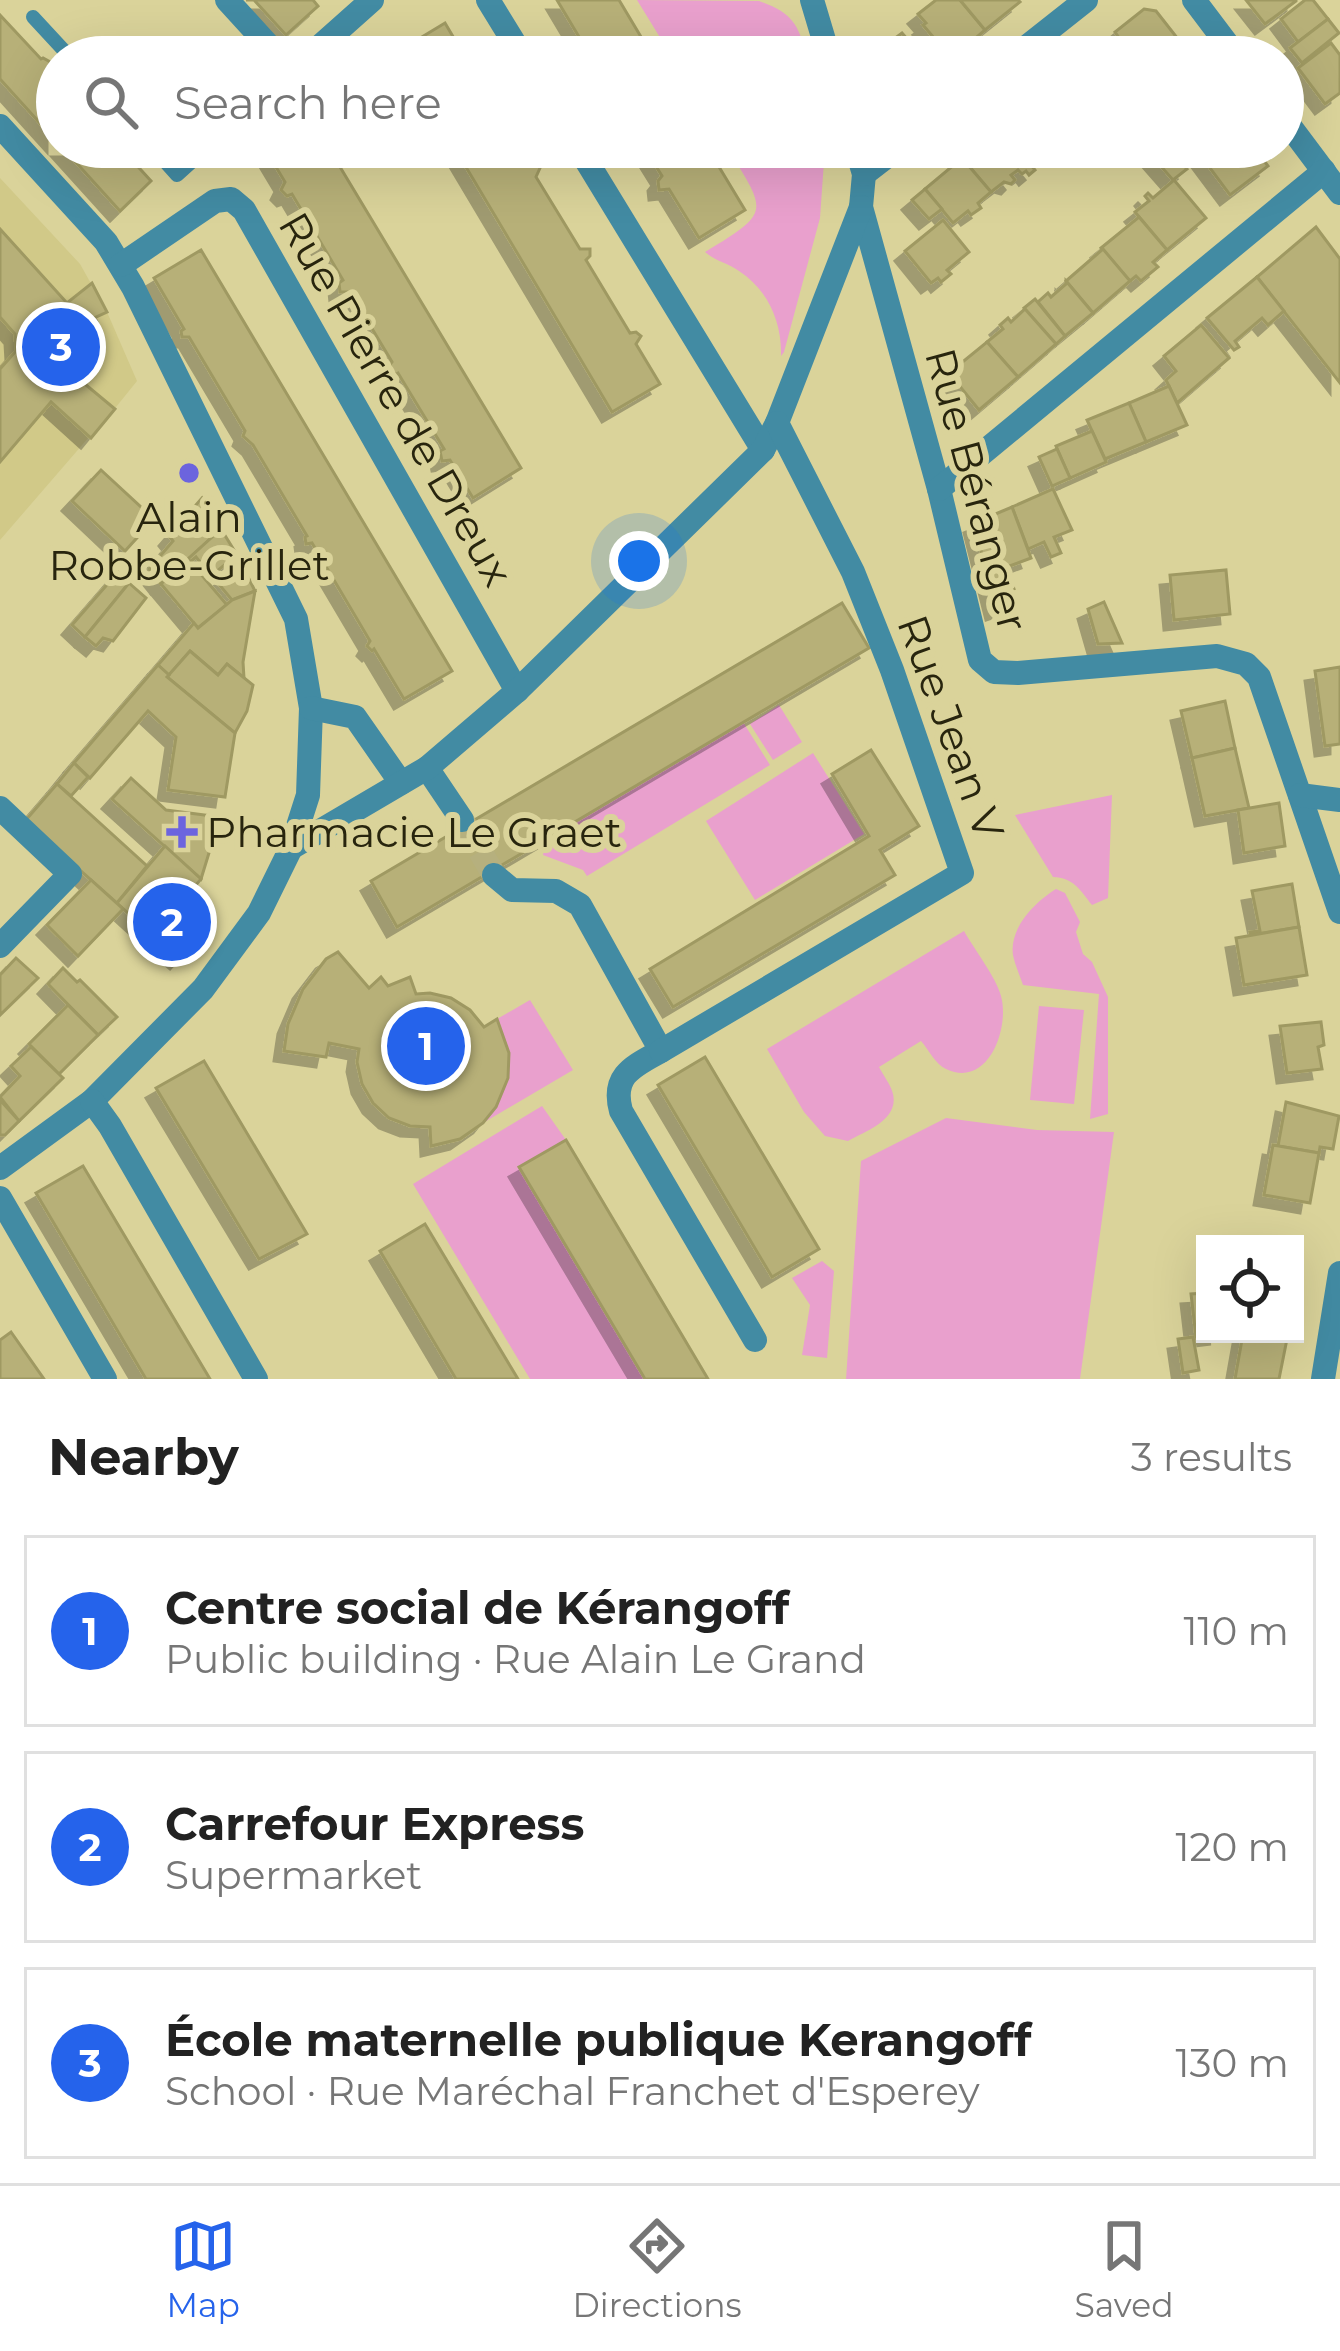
<!DOCTYPE html>
<meta charset="utf-8">
<style>
:root{--surface:#fff;--page:#f6f6f6;--text:#222;--muted:#767676;--line:#e0e0e0;--accent:#2563eb}
body{margin:0;font-family:Montserrat,sans-serif;background:var(--page);color:var(--text)}
.controls{position:absolute;right:36px;bottom:36px;display:grid;overflow:hidden;border-radius:0px;box-shadow:0 12px 48px #0002}
.controls button{width:108px;height:108px;display:grid;place-items:center;padding:0;border:0;border-bottom:3px solid var(--line);background:var(--surface);color:var(--text);font:60px sans-serif}
.you{position:absolute;left:639px;top:561px;width:42px;height:42px;margin:-30px;border:9px solid #fff;border-radius:50%;background:#1a73e8;box-shadow:0 0 0 18px #1a73e833}
.badge{display:grid;place-items:center;width:78px;height:78px;border-radius:50%;background:var(--accent);color:#fff;font-size:39px;font-weight:700}
.pin{position:absolute;translate:-50% -50%;border:6px solid #fff;box-shadow:0 3px 12px #0006}
.list{margin:0;padding:0;list-style:none}
h2{display:flex;justify-content:space-between;align-items:center;height:156px;margin:0;padding:0 48px;font-size:51px}
h2 small{font-size:39px;font-weight:400;color:var(--muted)}
.list li{display:grid;grid-template-columns:78px 1fr auto;gap:36px;align-items:center;box-sizing:border-box;height:192px;margin:0 24px 24px;padding:0 24px;border:3px solid var(--line);border-radius:0px}
.list b{display:block;font-size:45px;white-space:nowrap}
.list p{margin:0;font-size:39px;white-space:nowrap;color:var(--muted)}
.list em{font-size:39px;font-style:normal;color:var(--muted)}
.icon{flex:none;width:66px;height:66px;fill:none;stroke:currentColor;stroke-width:2;stroke-linecap:round;stroke-linejoin:round}
.map{position:relative;flex:none;width:1340px;height:1379px;overflow:hidden}
.search{position:absolute;background:var(--surface);box-shadow:0 12px 48px #0002;left:36px;right:36px;top:36px;height:132px;display:flex;align-items:center;gap:30px;box-sizing:border-box;padding:0 42px;border-radius:66px;color:var(--muted);font-size:45px}
.sheet{height:804px;background:var(--surface)}
nav{display:flex;justify-content:space-around;align-items:center;box-sizing:border-box;height:168px;border-top:3px solid var(--line);background:var(--surface);font-size:33px;color:var(--muted)}
nav a{display:grid;justify-items:center;gap:6px}
nav .on{color:var(--accent)}
.map>svg:first-child{display:block}
.built{fill:#d1c988}
.green{fill:#e9a0cd}
.building{fill:#b7b078;stroke:#9f9962;stroke-width:3;filter:url(#shadow)}
.lines{fill:none;stroke-linecap:round;stroke-linejoin:round}
.street-tunnel{stroke:#b6b07e;stroke-width:24;stroke-dasharray:24 12;stroke-linecap:butt}
.lane{stroke:#428ba3;stroke-width:14}
.street{stroke:#428ba3;stroke-width:24}
.poi-dot{fill:#6c64de;stroke:#dad39a;stroke-width:4.5}
.labels{text-anchor:middle;dominant-baseline:central;stroke-width:12;stroke-linejoin:round;paint-order:stroke}
.street-label{font-size:42px;fill:#28250e;stroke:#dad39a}
.poi-label{font-size:42px;fill:#28250e;stroke:#dad39a}
</style>
<div class="map">
<svg width="1340" height="1379" viewBox="0 0 1340 1379">
<defs>
<filter id="shadow"><feDropShadow dx="-10" dy="10" stdDeviation="0" flood-color="#0004"/></filter>
</defs>
<rect width="100%" height="100%" fill="#dad39a"/>
<!-- built -->
<path class="built" d="M0,178L80,264L107,312L137,381L91,438L89,437L0,540Z"/>
<!-- green -->
<g class="green">
<path d="M637,0L759,1C792,13 798,23 807,57H672Z"/>
<path d="M727,147H825L820,218L784,352L781,356C782,322 768,290 739,271C728,263 715,261 705,252C773,211 766,212 727,147Z"/>
<path d="M779,705L802,742L773,760L750,724Z"/>
<path d="M743,722L770,765L587,876L583,870L543,855L546,839Z"/>
<path d="M813,753L864,834L755,900L706,821Z"/>
<path d="M1112,795L1108,898L1092,905C1081,891 1073,877 1053,877L1015,815Z"/>
<path d="M1056,889L1065,893L1080,922L1076,932L1083,954L1092,962L1108,997V1114L1090,1119L1099,994L1023,985C1020,976 1015,965 1013,955C1009,928 1035,902 1056,889Z"/>
<path d="M964,931C974,949 996,977 1001,996C1010,1028 988,1089 946,1069C935,1064 929,1050 921,1041L879,1067C883,1075 891,1085 893,1094C899,1120 866,1131 848,1141L825,1136L804,1112L767,1049Z"/>
<path d="M530,1000L573,1070L483,1123C509,1090 514,1058 497,1019Z"/>
<path d="M1039,1006L1084,1010L1074,1104L1030,1100Z"/>
<path d="M542,1106L566,1140L519,1168L645,1379H530L413,1184Z"/>
<path d="M946,1118L1037,1130L1114,1132L1080,1379H846L861,1161Z"/>
<path d="M822,1261L834,1271L827,1358L802,1355L810,1305L792,1278Z"/>
</g>
<!-- building -->
<g class="building">
<path d="M246,0H313L318,6L286,35L254,0Z"/>
<path d="M557,0H619L653,57H591Z"/>
<path d="M936,0H960L985,30L954,57H950L923,25L926,23L918,14Z"/>
<path d="M960,0H1018L1020,2L985,30Z"/>
<path d="M1246,0H1296V1L1265,24Z"/>
<path d="M1305,0H1313L1328,19L1298,42L1281,19Z"/>
<path d="M1144,9L1156,11L1178,39L1155,57H1085L1101,43L1109,52L1122,42L1115,32Z"/>
<path d="M0,15L41,59L43,58L54,64L50,70L57,78V142L0,79Z"/>
<path d="M1328,19L1339,33L1302,63L1290,48Z"/>
<path d="M445,23L465,57H400L397,52Z"/>
<path d="M902,33L923,57H884L899,44L894,39Z"/>
<path d="M1331,43L1340,55V93L1325,104L1298,68Z"/>
<path d="M62,147H120L151,181L120,211Z"/>
<path d="M264,147H328L521,468L473,498L450,460L442,461L440,451L444,449L398,373L395,375L388,367L392,362L350,292H340L339,283L343,280L292,194L287,196L281,190L285,182Z"/>
<path d="M454,147H518L530,166L536,163L540,168L536,177L580,249H590V256L586,260L630,333L636,332L641,336L636,344L660,384L612,412Z"/>
<path d="M644,147H707L745,210L699,238L669,189L659,190L658,181L662,176Z"/>
<path d="M976,147H1016L1035,170L1029,175L1026,171L1022,174L1018,170L1011,175L1015,180L1011,184L1004,182L991,192L962,158Z"/>
<path d="M1144,147H1169L1187,169L1173,180Z"/>
<path d="M1214,147H1254L1268,166L1230,195L1201,156Z"/>
<path d="M962,158L991,192L978,203L981,208L971,215L968,211L953,223L925,189Z"/>
<path d="M1174,180L1206,218L1167,250L1135,212L1149,201L1145,196L1148,193L1153,198Z"/>
<path d="M925,189L942,209L929,219L912,200Z"/>
<path d="M1139,217L1167,250L1153,262L1158,267L1141,281L1136,276L1130,281L1101,248Z"/>
<path d="M943,220L969,252L947,270L951,274L941,282L938,278L931,283L905,251Z"/>
<path d="M1316,227L1340,259V383L1257,277Z"/>
<path d="M0,229L67,303L92,283L107,312L81,324L83,350L74,375L115,409L91,438L51,402L0,462V369L16,351L15,334L0,317Z"/>
<path d="M1103,249L1130,281L1093,313L1066,281Z"/>
<path d="M201,250L452,671L404,699L374,649L372,651L367,646L370,641L312,543L306,544L305,537L307,536L253,445L243,436L245,431L189,337H182L181,331L184,329L154,278Z"/>
<path d="M1257,277L1284,311L1268,325L1262,318L1235,341L1239,347L1234,350L1207,318Z"/>
<path d="M1066,281L1093,313L1065,336L1038,302L1048,293L1051,297L1066,284Z"/>
<path d="M1035,299L1065,336L1056,344L1024,308Z"/>
<path d="M1025,309L1056,344L1018,377L987,342L1003,329L1000,325L1008,318L1011,322Z"/>
<path d="M1201,325L1229,358L1177,403L1166,380L1176,371L1164,356Z"/>
<path d="M987,342L1018,377L979,410L949,373Z"/>
<path d="M1169,386L1187,425L1146,442L1129,403Z"/>
<path d="M1129,403L1146,442L1105,459L1087,420Z"/>
<path d="M1092,431L1106,462L1070,478L1056,446Z"/>
<path d="M1057,449L1070,478L1052,486L1039,457Z"/>
<path d="M101,470L154,519L125,551L72,501Z"/>
<path d="M1053,489L1072,530L1054,537L1061,553L1051,557L1044,542L1028,549L1012,507Z"/>
<path d="M202,498L221,529L161,584L149,569L173,541L169,536Z"/>
<path d="M1012,507L1031,558L1007,567L1014,589L1007,592L1011,605L996,610L974,523Z"/>
<path d="M221,529L237,555L211,576L196,557L190,562L188,559Z"/>
<path d="M188,559L227,605L198,628L161,584Z"/>
<path d="M241,563L255,591L232,600L217,582Z"/>
<path d="M1226,570L1230,614L1174,620L1170,575Z"/>
<path d="M118,572L129,583L85,637L72,625Z"/>
<path d="M129,583L146,598L113,641L103,638L96,646L85,637Z"/>
<path d="M255,591L243,662L244,678L227,664L218,675L190,651L169,675L158,665L194,623L198,628L232,600Z"/>
<path d="M1104,602L1122,643L1098,644L1088,609Z"/>
<path d="M842,603L869,648L397,927L371,881Z"/>
<path d="M190,651L218,675L227,664L253,685L247,711L235,733L167,677Z"/>
<path d="M158,665L169,675L167,677L235,733L225,797L168,790L176,737L148,711L90,778L74,763Z"/>
<path d="M1340,667V744L1325,746L1315,671Z"/>
<path d="M1225,701L1235,748L1192,758L1181,711Z"/>
<path d="M1235,748L1249,808L1205,816L1192,758Z"/>
<path d="M871,750L919,826L880,850L895,875L673,1007L650,969L869,836L832,774Z"/>
<path d="M74,763L88,777L71,796L57,784Z"/>
<path d="M131,778L166,810L220,817L201,879L112,799Z"/>
<path d="M57,784L147,866L117,903L25,821Z"/>
<path d="M1279,803L1285,846L1244,853L1238,810Z"/>
<path d="M165,846L201,879L153,936L117,903Z"/>
<path d="M91,880L123,909L78,956L47,925Z"/>
<path d="M1292,884L1299,927L1251,935L1250,932L1260,931L1252,891Z"/>
<path d="M188,896L189,918L197,924L192,937L196,941L180,959L153,936Z"/>
<path d="M1299,927L1307,975L1244,985L1236,938Z"/>
<path d="M338,952L369,988L381,977L388,986L410,977L416,994L430,993L451,998L470,1010L484,1027L497,1019L509,1053L508,1078L496,1107L483,1123L460,1139L431,1146L430,1127L410,1126L389,1118L373,1103L362,1084L357,1062L359,1049L329,1043L326,1057L284,1051L288,1024L303,989L326,959Z"/>
<path d="M16,958L38,978L0,1015V975Z"/>
<path d="M63,968L77,982L80,980L117,1017L98,1035L48,984Z"/>
<path d="M68,1005L98,1035L59,1074L29,1044Z"/>
<path d="M1321,1022L1324,1045L1318,1047L1322,1069L1287,1073L1280,1026Z"/>
<path d="M31,1047L63,1078L19,1121L0,1097L20,1076L11,1066Z"/>
<path d="M705,1057L819,1249L772,1277L658,1085Z"/>
<path d="M204,1061L307,1234L259,1259L156,1088Z"/>
<path d="M0,1100L19,1121L5,1135H0Z"/>
<path d="M1286,1102L1339,1116L1333,1149L1320,1147L1319,1153L1278,1146Z"/>
<path d="M566,1140L635,1256L708,1379H645L519,1167Z"/>
<path d="M1273,1145L1319,1153L1310,1203L1264,1195Z"/>
<path d="M83,1166L210,1379H146L36,1193Z"/>
<path d="M425,1224L518,1379H456L380,1251Z"/>
<path d="M1205,1293V1334H1221L1196,1337L1191,1294Z"/>
<path d="M11,1332L44,1379H0V1340Z"/>
<path d="M1243,1334H1288L1279,1379H1235Z"/>
<path d="M1193,1337L1199,1370L1183,1373L1178,1339Z"/>
</g>
<g class="lines">
<!-- street-tunnel -->
<path class="street-tunnel" d="M462,820L494,875"/>
<!-- lane -->
<g class="lane">
<path d="M33,17L70,57"/>
<path d="M152,147L177,175L208,147"/>
</g>
<!-- street -->
<g class="street">
<path d="M227,0L279,57"/>
<path d="M488,0L523,57"/>
<path d="M812,0L829,57"/>
<path d="M1194,0L1237,57"/>
<path d="M308,57L372,0"/>
<path d="M1014,57L1086,0"/>
<path d="M1283,117L1340,193"/>
<path d="M0,126L106,242L133,287L296,619L311,708L308,795L291,848L259,913L203,989L92,1101L0,1168"/>
<path d="M578,147L763,450"/>
<path d="M856,147L864,174L861,207L939,489L980,660L994,672L1018,673L1217,656L1246,664L1259,677L1340,912"/>
<path d="M864,174L899,147"/>
<path d="M121,265L215,201L231,199L244,210L517,691"/>
<path d="M939,489L1324,171"/>
<path d="M311,708L355,717L401,783"/>
<path d="M427,768L462,820"/>
<path d="M1300,795L1340,800"/>
<path d="M0,808L70,874L0,946"/>
<path d="M291,848L427,768L517,691L763,450L777,423L861,207"/>
<path d="M494,875L512,890L556,891L580,905L661,1051C634,1066 611,1075 621,1111L755,1340"/>
<path d="M661,1051L962,873L892,670L853,572L777,423"/>
<path d="M92,1101L110,1126L256,1379"/>
<path d="M0,1198L105,1379"/>
<path d="M1323,1379L1340,1273"/>
</g>
</g>
<!-- markers -->
<g class="poi-dot">
<circle cx="189" cy="473" r="12"/>
<path d="M176 814h12v12h12v12h-12v12h-12v-12h-12v-12h12z"/>
</g>
<g class="labels">
<!-- street labels -->
<g class="street-label">
<text transform="translate(396 399) rotate(60)">Rue Pierre de Dreux</text>
<text transform="translate(977 490) rotate(75)">Rue Béranger</text>
<text transform="translate(951 727) rotate(70)">Rue Jean V</text>
</g>
<!-- poi labels -->
<g class="poi-label">
<text x="189" y="517">Alain<tspan x="189" dy="48">Robbe-Grillet</tspan></text>
<text x="206" y="832" text-anchor="start">Pharmacie Le Graet</text>
</g>
</g>
</svg>
<div class="controls">
<button><svg class="icon" aria-label="locate" viewBox="0 0 24 24"><circle cx="12" cy="12" r="6"/><path d="M12 2v4M12 18v4M2 12h4M18 12h4"/></svg></button>
</div>
<div class="you"></div>
<div class="pin badge" style="left:426px;top:1046px">1</div>
<div class="pin badge" style="left:172px;top:922px">2</div>
<div class="pin badge" style="left:61px;top:347px">3</div>
<div class="search"><svg class="icon" aria-label="search" viewBox="0 0 24 24"><circle cx="10" cy="10" r="6"/><path d="M15 15l6 6"/></svg>Search here</div>
</div>
<section class="sheet">
<h2>Nearby<small>3 results</small></h2>
<ul class="list">
<li><span class="badge">1</span><div><b>Centre social de Kérangoff</b><p>Public building · Rue Alain Le Grand</p></div><em>110 m</em></li>
<li><span class="badge">2</span><div><b>Carrefour Express</b><p>Supermarket</p></div><em>120 m</em></li>
<li><span class="badge">3</span><div><b>École maternelle publique Kerangoff</b><p>School · Rue Maréchal Franchet d'Esperey</p></div><em>130 m</em></li>
</ul>
</section>
<nav>
<a class="on"><svg class="icon" aria-label="map" viewBox="0 0 24 24"><path d="M3 6l6-2 6 2 6-2v14l-6 2-6-2-6 2zM9 4v14M15 6v14"/></svg>Map</a>
<a><svg class="icon" aria-label="directions" viewBox="0 0 24 24"><path d="M12 3l9 9-9 9-9-9zM9 14v-3h6M13 9l2 2-2 2"/></svg>Directions</a>
<a><svg class="icon" aria-label="saved" viewBox="0 0 24 24"><path d="M7 4h10v16l-5-4-5 4z"/></svg>Saved</a>
</nav>
